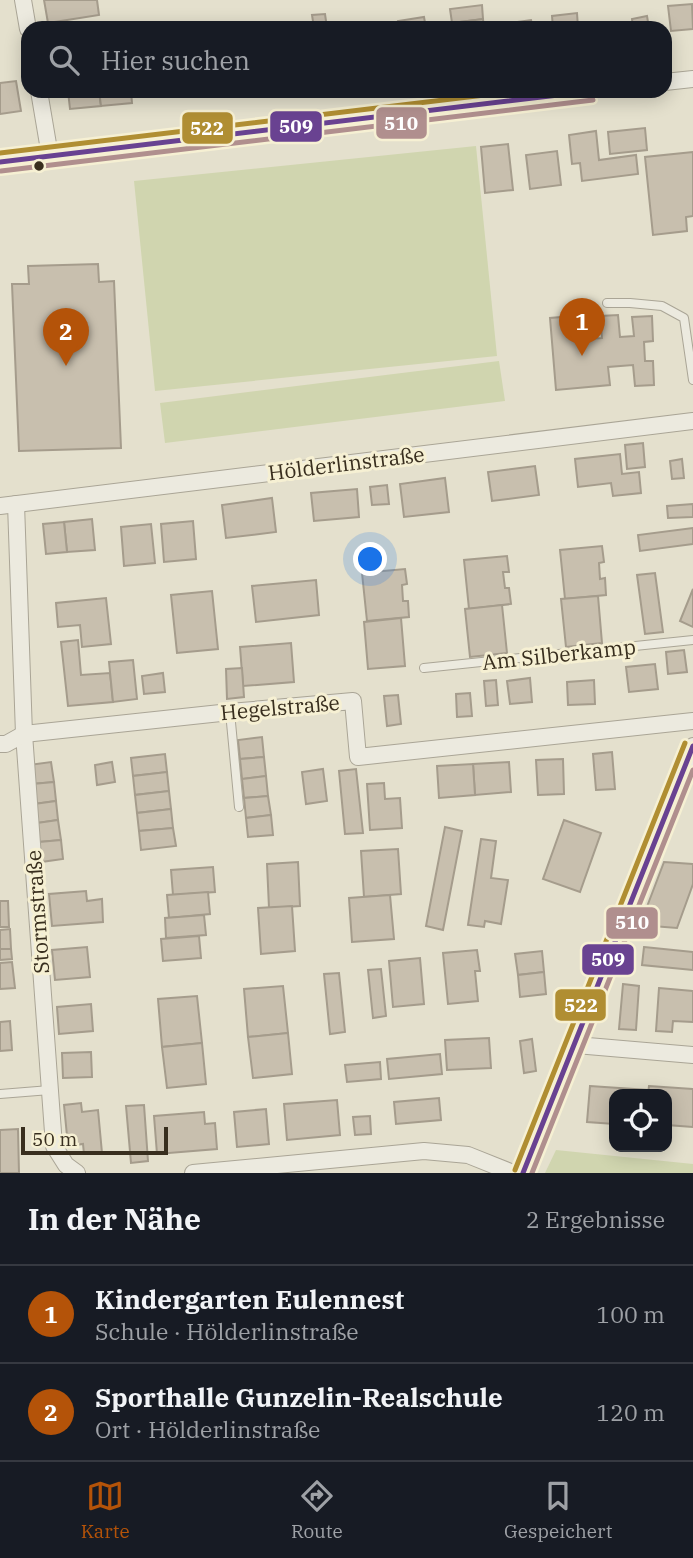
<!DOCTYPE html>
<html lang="de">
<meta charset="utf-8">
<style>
:root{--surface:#171b24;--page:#20242c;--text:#f1f3f6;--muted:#9ea1a6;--line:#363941;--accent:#b45309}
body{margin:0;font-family:"IBM Plex Serif",serif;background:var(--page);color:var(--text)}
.controls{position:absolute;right:21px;bottom:21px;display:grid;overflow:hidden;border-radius:14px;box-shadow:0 4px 18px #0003}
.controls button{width:63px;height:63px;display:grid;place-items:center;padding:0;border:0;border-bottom:2px solid var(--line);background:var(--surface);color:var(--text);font:35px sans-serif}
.scale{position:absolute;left:21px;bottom:18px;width:147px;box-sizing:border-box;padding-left:7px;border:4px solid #382e1e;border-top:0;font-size:19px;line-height:24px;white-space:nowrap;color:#382e1e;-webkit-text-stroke:5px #f6f0d3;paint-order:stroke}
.you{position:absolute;left:371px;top:560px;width:24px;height:24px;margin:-18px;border:5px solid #fff;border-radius:50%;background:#1a73e8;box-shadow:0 0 0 10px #1a73e833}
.badge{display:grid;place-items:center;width:46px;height:46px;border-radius:50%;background:var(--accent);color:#fff;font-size:23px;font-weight:700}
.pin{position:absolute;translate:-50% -58px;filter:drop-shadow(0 2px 4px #0008)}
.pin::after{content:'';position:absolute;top:37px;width:24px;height:21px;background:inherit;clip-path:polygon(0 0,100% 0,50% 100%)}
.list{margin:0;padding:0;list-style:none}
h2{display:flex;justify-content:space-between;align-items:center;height:91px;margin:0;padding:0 28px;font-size:30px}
h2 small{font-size:23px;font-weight:400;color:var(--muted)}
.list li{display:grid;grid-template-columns:46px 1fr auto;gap:21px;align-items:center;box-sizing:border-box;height:98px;padding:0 28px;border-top:2px solid var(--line)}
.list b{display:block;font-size:26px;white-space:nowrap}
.list p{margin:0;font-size:23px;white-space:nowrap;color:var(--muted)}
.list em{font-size:23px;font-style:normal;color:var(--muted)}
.icon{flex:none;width:38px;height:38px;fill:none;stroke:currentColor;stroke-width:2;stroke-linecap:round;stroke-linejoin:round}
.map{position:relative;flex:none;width:693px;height:1173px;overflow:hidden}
.search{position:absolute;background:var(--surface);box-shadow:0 4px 18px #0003;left:21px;right:21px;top:21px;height:77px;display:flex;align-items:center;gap:18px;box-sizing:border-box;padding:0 24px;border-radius:21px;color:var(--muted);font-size:26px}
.sheet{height:287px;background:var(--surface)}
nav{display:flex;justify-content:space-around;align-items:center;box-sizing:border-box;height:98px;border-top:2px solid var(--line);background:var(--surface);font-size:19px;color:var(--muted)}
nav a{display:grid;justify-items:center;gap:4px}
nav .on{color:var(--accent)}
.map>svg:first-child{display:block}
.green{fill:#d0d5af}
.building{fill:#c8bfae;stroke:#a59c8c;stroke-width:2}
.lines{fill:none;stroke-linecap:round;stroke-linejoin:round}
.lane-casing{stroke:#aaa596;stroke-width:10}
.street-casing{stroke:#aaa596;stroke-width:18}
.lane{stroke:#eceadf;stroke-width:8}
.street{stroke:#eceadf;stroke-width:16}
.bus-1-casing{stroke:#f6f0d3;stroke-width:10}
.bus-2-casing{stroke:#f6f0d3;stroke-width:10}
.bus-3-casing{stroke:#f6f0d3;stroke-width:10}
.bus-1{stroke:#694291;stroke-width:5}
.bus-2{stroke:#b08f8e;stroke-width:5}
.bus-3{stroke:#b08e32;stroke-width:5}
.bus-dot{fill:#382e1e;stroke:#f6f0d3;stroke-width:2.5}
.labels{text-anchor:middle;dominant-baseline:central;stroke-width:6;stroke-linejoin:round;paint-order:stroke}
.street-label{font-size:21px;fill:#382e1e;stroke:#f6f0d3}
.line-badge{stroke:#f6f0d3;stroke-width:2.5}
.badge-label{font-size:19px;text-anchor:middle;font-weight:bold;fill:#fff}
</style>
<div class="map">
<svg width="693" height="1173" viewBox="0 0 693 1173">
<rect width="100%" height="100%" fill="#e4e0cd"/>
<!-- green -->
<g class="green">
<path d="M476,146L497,356L155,391L134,181Z"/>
<path d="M499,361L505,401L165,443L160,403Z"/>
<path d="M556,1150L693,1164V1173H545Z"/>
</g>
<!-- building -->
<g class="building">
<path d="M44,0H97L99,15L48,23Z"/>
<path d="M692,4L693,29L671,31L668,6Z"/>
<path d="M482,5L483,19L452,23L450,9Z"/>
<path d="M577,13L578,28H553L552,16Z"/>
<path d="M325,14L327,28H314L312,15Z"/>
<path d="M647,16L649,28H633L632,19Z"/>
<path d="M424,17L426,28H399L398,21Z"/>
<path d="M483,19L484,28H452V23Z"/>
<path d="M531,20L533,28H502V24Z"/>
<path d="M16,81L21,111L0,114V83Z"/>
<path d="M68,91H99L101,106L70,109Z"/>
<path d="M99,91H131L132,103L101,106Z"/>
<path d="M645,128L647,150L610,154L608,132Z"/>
<path d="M596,131L599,160L636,155L638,174L582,181L580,163L572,164L569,135Z"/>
<path d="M508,144L513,190L485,193L481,147Z"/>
<path d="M557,151L561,185L530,189L526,155Z"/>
<path d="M693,152V216L686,217L687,231L653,235L645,157Z"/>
<path d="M98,264L99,282L114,281L121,448L19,451L12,284H29L28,266Z"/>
<path d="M585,315L588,339L602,338L600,316L618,315L620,337L634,336L632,317L652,316L653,341L644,342L645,361H653L654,385L635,386L633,365L608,367L610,385L556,390L550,318Z"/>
<path d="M643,443L645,467L627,469L625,445Z"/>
<path d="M620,454L622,474L639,472L641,493L613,496L611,483L578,487L575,459Z"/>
<path d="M682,459L684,478L672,479L670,461Z"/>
<path d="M535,466L539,495L492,501L488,472Z"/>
<path d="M445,478L449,512L404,517L400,484Z"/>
<path d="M387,485L389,504L372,505L370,487Z"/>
<path d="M357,489L359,517L314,521L311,493Z"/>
<path d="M272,498L276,532L226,538L222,505Z"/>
<path d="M693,504V517L668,518L667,506Z"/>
<path d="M92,519L95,550L67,552L64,522Z"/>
<path d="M193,521L196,559L164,562L161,524Z"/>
<path d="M64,522L67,552L46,554L43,524Z"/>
<path d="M151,524L155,563L124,566L121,527Z"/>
<path d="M693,528V544L640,551L638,535Z"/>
<path d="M602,546L604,562L599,563L600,579L605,578L606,595L565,599L560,550Z"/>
<path d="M507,556L509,572H503L505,588H509L511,604L469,609L464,560Z"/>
<path d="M405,569L407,584L402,585L403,601H408L409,617L367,621L362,573Z"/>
<path d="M655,573L663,632L645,634L637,575Z"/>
<path d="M316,580L319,615L256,622L252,586Z"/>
<path d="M693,589V627L680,621Z"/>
<path d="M212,591L218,649L177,653L171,595Z"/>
<path d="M598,596L602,643L566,647L561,599Z"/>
<path d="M106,598L111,644L82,647L80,625L58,627L56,603Z"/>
<path d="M502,605L507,653L470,657L465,609Z"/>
<path d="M401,618L405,666L368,669L364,622Z"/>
<path d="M78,640L81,675L110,673L113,702L68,706L61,642Z"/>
<path d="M291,643L294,682L243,686L240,647Z"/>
<path d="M684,650L687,672L668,674L666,652Z"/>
<path d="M133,660L137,699L113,702L109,662Z"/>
<path d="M655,664L658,689L629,692L626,667Z"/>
<path d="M242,668L244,697L227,699L226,669Z"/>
<path d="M163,673L165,692L144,694L142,676Z"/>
<path d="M530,678L532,702L510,704L507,681Z"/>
<path d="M496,680L498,705L486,706L484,681Z"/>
<path d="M594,680L595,704L568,705L567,682Z"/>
<path d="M470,693L472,716L457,717L456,694Z"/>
<path d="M398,695L401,724L387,726L384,696Z"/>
<path d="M262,737L264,757L240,759L238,740Z"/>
<path d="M612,752L615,789L596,790L593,754Z"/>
<path d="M165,754L167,772L133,776L131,758Z"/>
<path d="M264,757L266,776L242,779L240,759Z"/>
<path d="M563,759L564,794L538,795L536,760Z"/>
<path d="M51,762L54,782L32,784L29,765Z"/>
<path d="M112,762L115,782L97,785L95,765Z"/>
<path d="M509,762L511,792L475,795L473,764Z"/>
<path d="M473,764L475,795L439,798L437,766Z"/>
<path d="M323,769L327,801L306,804L302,772Z"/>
<path d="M356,769L363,833L345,834L339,771Z"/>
<path d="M167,772L169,791L135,795L133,776Z"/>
<path d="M266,776L268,796L244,798L242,779Z"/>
<path d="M54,782L56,801L34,804L32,784Z"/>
<path d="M384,783L385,799L400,798L402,828L370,830L367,784Z"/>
<path d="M169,791L171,809L137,813L135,795Z"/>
<path d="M268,796L271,815L246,818L244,798Z"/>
<path d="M56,801L58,820L37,823L34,804Z"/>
<path d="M171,809L173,828L139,831L137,813Z"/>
<path d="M271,815L273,835L248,837L246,818Z"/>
<path d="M58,820L61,840L39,842L37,823Z"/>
<path d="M564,820L601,833L580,892L543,879Z"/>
<path d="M445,827L462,831L443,930L426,926Z"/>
<path d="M173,828L176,846L141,850L139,831Z"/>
<path d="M481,839L496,841L491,878L508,880L501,924L485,921L484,927L468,925Z"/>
<path d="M61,840L63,859L41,862L39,842Z"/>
<path d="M398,849L401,894L364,897L361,851Z"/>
<path d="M298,862L300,906L269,908L267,864Z"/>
<path d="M664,862L693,864V884L677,928L640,925Z"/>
<path d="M213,867L215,892L173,895L171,870Z"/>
<path d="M86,891L87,901L102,899L103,922L52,926L49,894Z"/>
<path d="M208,892L210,914L169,918L167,895Z"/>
<path d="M390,895L394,939L352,942L349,898Z"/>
<path d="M0,901H8L9,927H0Z"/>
<path d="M292,906L295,951L261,954L258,908Z"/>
<path d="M204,915L206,935L166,938L165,918Z"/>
<path d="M10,929L11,949H0V930Z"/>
<path d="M199,936L201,958L163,961L161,939Z"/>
<path d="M87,947L90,977L55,980L52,950Z"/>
<path d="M644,947L693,952V970L642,965Z"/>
<path d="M0,949H11L12,959L0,960Z"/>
<path d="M477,950L480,971H475L478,1001L448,1004L443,953Z"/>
<path d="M542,951L544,972L518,975L515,954Z"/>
<path d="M420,958L424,1004L393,1007L389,961Z"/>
<path d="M12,962L15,988L0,989V963Z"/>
<path d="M381,969L386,1016L373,1018L368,970Z"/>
<path d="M544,972L546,994L520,997L518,975Z"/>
<path d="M339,973L345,1032L330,1034L324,974Z"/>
<path d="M623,984L639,986L636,1030L619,1029Z"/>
<path d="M283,986L288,1033L248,1037L244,989Z"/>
<path d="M659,988L693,991V1022L673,1021L672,1032L656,1031Z"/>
<path d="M197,996L202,1043L162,1047L158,999Z"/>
<path d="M91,1004L93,1031L59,1034L57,1007Z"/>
<path d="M10,1021L12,1050L0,1051V1022Z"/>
<path d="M288,1033L292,1074L253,1078L248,1037Z"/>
<path d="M489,1038L491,1068L447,1070L445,1040Z"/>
<path d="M532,1039L536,1071L524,1073L520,1041Z"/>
<path d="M202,1043L206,1084L167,1088L162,1047Z"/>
<path d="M91,1052L92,1077L63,1078L62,1053Z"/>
<path d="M440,1054L442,1074L389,1079L387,1059Z"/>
<path d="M380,1062L381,1079L347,1082L345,1065Z"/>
<path d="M590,1086L648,1090V1094H614V1124L587,1122Z"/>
<path d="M649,1086L693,1089V1127L667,1125V1094H648Z"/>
<path d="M439,1098L441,1120L396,1124L394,1102Z"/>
<path d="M337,1100L340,1135L287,1140L284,1104Z"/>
<path d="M81,1103L82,1112L98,1110L102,1153L84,1154L83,1144L68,1146L64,1105Z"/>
<path d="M144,1105L148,1161L131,1163L126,1106Z"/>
<path d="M266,1109L269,1144L237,1147L234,1112Z"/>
<path d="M204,1112L205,1124L215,1123L217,1149L157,1154L154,1116Z"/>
<path d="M370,1116L371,1134L355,1135L353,1117Z"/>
<path d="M18,1129L19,1173H0V1130Z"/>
</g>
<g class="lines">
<!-- lane casing -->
<g class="lane-casing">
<g id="lane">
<path d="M607,303H630L662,306L684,318L693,380"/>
<path d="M424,668L693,640"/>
<path d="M230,712L239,807"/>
<path d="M0,1094L50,1090"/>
</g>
</g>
<!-- street casing -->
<g class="street-casing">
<g id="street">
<path d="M23,0L28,29"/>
<path d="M665,82L693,79"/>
<path d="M39,91L50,156"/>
<path d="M0,162L592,91"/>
<path d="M16,504L24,734L54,1146L66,1165L77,1173"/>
<path d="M0,506L693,421"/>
<path d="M0,744H6L24,734L230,712L353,701L358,757L693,721"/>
<path d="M576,1045L693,1055"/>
<path d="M193,1173L424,1151L468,1155L513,1173"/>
<path d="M523,1173L693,746"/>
</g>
</g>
<!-- lane -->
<use href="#lane" class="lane"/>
<!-- street -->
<use href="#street" class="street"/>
<!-- bus-1 casing -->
<g class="bus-1-casing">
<g id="bus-1">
<path d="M0,162L592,91"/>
<path d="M523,1173L693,746"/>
</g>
</g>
<!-- bus-2 casing -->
<g class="bus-2-casing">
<g id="bus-2">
<path d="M1,171L593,100"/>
<path d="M532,1173L693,770"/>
</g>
</g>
<!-- bus-3 casing -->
<g class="bus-3-casing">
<g id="bus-3">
<path d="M0,153L519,91"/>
<path d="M515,1170L685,743"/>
</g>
</g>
<!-- bus-1 -->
<use href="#bus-1" class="bus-1"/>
<!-- bus-2 -->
<use href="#bus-2" class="bus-2"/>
<!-- bus-3 -->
<use href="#bus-3" class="bus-3"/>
</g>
<!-- markers -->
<circle class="bus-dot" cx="39" cy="166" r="6"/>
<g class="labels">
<!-- street labels -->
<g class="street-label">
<text transform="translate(346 463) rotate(-7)">Hölderlinstraße</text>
<text transform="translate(559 654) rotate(-6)">Am Silberkamp</text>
<text transform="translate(280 707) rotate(-5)">Hegelstraße</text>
<text transform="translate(37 912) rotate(-94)">Stormstraße</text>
</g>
</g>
<g class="line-badge">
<rect x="375" y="106" width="53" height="34" rx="7" fill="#b08f8e"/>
<rect x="269" y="110" width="54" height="33" rx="7" fill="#694291"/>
<rect x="181" y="111" width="53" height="34" rx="7" fill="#b08e32"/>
<rect x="605" y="906" width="54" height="34" rx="7" fill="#b08f8e"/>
<rect x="581" y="943" width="54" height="33" rx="7" fill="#694291"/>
<rect x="554" y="988" width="53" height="34" rx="7" fill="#b08e32"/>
</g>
<g class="badge-label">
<text x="401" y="130">510</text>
<text x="296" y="133">509</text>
<text x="207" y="135">522</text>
<text x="632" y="929">510</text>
<text x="608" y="966">509</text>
<text x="581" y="1012">522</text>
</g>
</svg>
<div class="controls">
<button><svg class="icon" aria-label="locate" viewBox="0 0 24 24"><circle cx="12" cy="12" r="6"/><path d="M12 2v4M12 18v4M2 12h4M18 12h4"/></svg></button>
</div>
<div class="scale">50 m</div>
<div class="you"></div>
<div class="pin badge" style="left:582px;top:356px">1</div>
<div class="pin badge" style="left:66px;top:366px">2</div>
<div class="search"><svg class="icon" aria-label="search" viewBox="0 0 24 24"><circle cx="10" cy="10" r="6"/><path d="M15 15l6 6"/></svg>Hier suchen</div>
</div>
<section class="sheet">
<h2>In der Nähe<small>2 Ergebnisse</small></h2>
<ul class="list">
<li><span class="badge">1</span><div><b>Kindergarten Eulennest</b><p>Schule · Hölderlinstraße</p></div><em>100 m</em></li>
<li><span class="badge">2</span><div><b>Sporthalle Gunzelin-Realschule</b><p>Ort · Hölderlinstraße</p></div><em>120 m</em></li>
</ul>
</section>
<nav>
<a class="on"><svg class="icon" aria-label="map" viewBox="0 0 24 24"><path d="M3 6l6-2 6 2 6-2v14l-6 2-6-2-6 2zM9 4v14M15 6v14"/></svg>Karte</a>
<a><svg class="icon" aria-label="directions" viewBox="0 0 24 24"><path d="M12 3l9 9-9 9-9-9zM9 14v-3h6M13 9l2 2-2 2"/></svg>Route</a>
<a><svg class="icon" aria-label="saved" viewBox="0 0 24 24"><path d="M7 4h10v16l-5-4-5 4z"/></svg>Gespeichert</a>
</nav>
